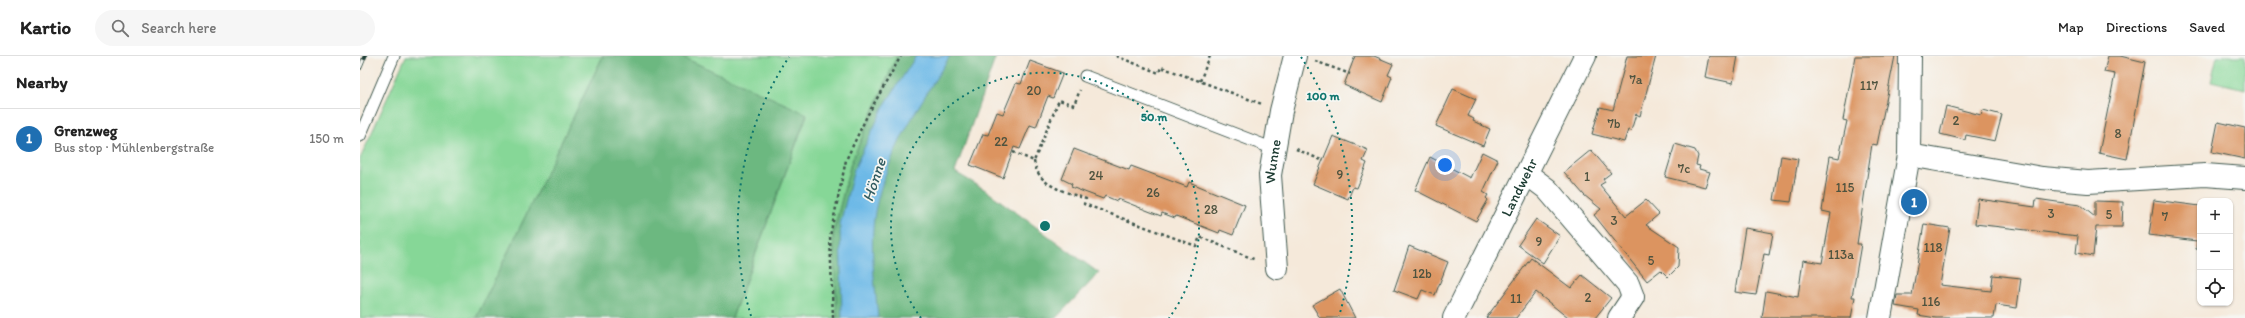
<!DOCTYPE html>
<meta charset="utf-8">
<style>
:root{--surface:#fff;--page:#f6f6f6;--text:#222;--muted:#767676;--line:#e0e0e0;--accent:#1f6fb2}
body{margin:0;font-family:Itim,sans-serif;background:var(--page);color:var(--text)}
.controls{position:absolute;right:12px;bottom:12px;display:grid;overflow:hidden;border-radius:8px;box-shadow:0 1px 3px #0004}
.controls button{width:36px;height:36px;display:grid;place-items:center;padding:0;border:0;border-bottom:1px solid var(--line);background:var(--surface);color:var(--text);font:20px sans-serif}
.you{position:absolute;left:1085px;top:109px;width:14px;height:14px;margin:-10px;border:3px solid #fff;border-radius:50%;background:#1a73e8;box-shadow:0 0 0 6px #1a73e833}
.badge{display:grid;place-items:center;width:26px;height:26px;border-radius:50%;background:var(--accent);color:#fff;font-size:13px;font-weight:700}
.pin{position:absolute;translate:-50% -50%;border:2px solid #fff;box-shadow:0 1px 4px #0006}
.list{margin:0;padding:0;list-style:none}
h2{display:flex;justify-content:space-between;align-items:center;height:52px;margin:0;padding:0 16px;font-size:17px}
h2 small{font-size:13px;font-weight:400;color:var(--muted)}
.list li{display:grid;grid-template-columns:26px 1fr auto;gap:12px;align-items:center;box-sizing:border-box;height:60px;padding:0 16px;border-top:1px solid var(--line)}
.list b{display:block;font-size:15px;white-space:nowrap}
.list p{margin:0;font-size:13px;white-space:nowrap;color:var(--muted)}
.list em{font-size:13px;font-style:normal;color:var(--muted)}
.icon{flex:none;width:22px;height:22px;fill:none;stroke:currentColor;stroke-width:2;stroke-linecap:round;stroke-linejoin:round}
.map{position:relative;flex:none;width:1885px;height:262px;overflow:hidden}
header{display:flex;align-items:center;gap:24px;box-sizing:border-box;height:56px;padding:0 20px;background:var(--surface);border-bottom:1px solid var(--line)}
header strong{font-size:19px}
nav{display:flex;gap:22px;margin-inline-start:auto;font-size:14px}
.search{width:280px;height:36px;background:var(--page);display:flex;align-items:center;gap:10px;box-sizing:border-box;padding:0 14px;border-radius:22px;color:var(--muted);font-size:15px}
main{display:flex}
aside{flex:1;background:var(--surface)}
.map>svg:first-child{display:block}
.green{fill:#86d797;stroke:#528a66}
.forest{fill:#6cb880;stroke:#467a5a}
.water{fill:#6db9e7;stroke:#467b8e}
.building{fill:#dc9461}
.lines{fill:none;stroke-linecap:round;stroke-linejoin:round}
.service-casing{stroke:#3f574d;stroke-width:13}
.minor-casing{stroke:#3f574d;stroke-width:24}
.path{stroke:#3f574d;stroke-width:2.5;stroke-dasharray:3 3;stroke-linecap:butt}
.service{stroke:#fff;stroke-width:11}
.minor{stroke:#fff;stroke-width:22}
.rail-casing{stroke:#1f3d34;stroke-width:4.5}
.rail{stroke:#f6f6f2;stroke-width:3;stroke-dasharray:9;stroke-linecap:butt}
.ring{fill:none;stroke:#0f766e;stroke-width:2;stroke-dasharray:2 4}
.labels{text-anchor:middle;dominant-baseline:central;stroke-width:3.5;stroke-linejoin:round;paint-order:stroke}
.number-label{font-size:13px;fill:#4e533f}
.street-label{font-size:15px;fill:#1f3d34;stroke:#f6f6f2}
.water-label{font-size:16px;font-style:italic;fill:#325c61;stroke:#f6f6f2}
.centre{fill:#0f766e;stroke:#f6f6f2;stroke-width:2}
.ring-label{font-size:12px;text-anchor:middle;font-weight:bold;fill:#0f766e;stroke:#f6f6f2;stroke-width:3.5;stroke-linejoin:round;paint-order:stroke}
</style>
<header>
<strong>Kartio</strong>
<div class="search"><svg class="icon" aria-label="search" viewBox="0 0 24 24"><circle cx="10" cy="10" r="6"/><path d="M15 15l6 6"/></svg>Search here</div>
<nav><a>Map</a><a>Directions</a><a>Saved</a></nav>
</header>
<main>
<aside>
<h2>Nearby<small></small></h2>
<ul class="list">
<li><span class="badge">1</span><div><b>Grenzweg</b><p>Bus stop · Mühlenbergstraße</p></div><em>150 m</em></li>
</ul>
</aside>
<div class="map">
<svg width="1885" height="262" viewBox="0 0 1885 262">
<rect width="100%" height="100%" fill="#f6f6f2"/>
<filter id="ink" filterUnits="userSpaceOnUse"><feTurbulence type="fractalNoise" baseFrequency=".025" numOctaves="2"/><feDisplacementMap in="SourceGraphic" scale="8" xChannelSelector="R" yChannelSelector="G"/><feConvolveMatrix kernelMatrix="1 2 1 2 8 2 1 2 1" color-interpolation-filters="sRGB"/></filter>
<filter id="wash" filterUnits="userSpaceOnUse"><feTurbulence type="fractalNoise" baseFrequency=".012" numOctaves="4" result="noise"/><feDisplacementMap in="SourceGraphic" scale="16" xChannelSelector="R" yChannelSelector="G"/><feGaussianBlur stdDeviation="0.9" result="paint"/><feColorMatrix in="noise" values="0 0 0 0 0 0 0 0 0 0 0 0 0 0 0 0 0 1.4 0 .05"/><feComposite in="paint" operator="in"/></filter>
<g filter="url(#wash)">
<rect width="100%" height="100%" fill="#f5e9da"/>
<!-- green -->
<g class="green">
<path d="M46,0H243L116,262H0V103Z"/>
<path d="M320,0H537L491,107L473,178L477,262H372L447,59Z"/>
<path d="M1857,0H1885V33L1851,25Z"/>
</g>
<!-- forest -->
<g class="forest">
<path d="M243,0H320L447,58L372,262H116Z"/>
<path d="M537,0H636L595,116L624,133L739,217L696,262H477L473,178L491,107Z"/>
</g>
<!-- water -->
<path class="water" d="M556,0H590C560,48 526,98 515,156C509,190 515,227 518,262H482L480,168L494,113L524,50Z"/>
<g id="blocks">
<!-- building -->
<g class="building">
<path d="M995,0H1014L1033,8L1028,19L1032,21L1022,46L984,29Z"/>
<path d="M1267,0H1296L1280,60L1276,58L1271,75L1268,74L1264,86L1232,78L1240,51L1253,54Z"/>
<path d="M1349,0H1378L1373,27L1345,21Z"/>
<path d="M1495,0H1535L1517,89L1512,88L1497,188H1501L1492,241H1495L1491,262H1402L1406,235L1438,241L1443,204L1462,207L1471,157L1462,155L1470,100L1479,102L1487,65L1483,64Z"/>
<path d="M1748,0H1760L1785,6L1767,103L1739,97L1755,18L1744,16Z"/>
<path d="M670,5L703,17L693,42L688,40L676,71L670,69L660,93L654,91L643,122L610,109L623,78L628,79L637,56L643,58L656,27L661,28Z"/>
<path d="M1093,33L1116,43L1108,60L1114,63L1113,65L1130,73L1123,90L1076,70Z"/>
<path d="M1586,50L1621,59L1623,54L1642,59L1635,85L1606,79L1605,84L1580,78Z"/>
<path d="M1858,66L1885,72V103L1852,96Z"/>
<path d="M973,80L1008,94L1003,105L1007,107L997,132L993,131L988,143L953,128Z"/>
<path d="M1315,88L1335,94L1338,100L1336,109L1340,110L1339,113L1350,116L1345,131L1305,121Z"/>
<path d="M714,93L769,114L771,110L827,131L829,126L885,149L873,179L860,174L859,177L816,160L815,162L802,157L801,160L758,143L757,145L745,140L743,143L711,131L712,128L702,123Z"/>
<path d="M1231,94L1251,117L1243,123L1245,126L1240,129L1266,160L1286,144L1299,158L1286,169L1319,191L1318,211L1308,221L1301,214L1287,225L1234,159L1241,153L1224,139L1204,116Z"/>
<path d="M1122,96L1138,104L1123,136L1128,139L1126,142L1128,144L1116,165L1055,134L1070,101L1110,122Z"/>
<path d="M1421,100L1438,103L1431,146L1414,144Z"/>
<path d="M1618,143L1675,151L1676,143L1697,146L1720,149L1735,161V145L1763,146L1762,171H1736L1733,200L1716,197L1718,180L1615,168Z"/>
<path d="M1794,144L1840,150V194L1836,193L1837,185L1789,179Z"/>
<path d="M1176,163L1200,180L1183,207L1158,189Z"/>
<path d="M1564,168L1590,172L1580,229L1631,235L1633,219L1661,222L1657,252L1636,249L1634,262H1576L1558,259L1559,254L1535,250L1537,239H1552Z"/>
<path d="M1385,172L1413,177L1409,199L1404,198L1396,239L1375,236Z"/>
<path d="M1049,190L1088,206L1075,239L1062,234L1058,243L1034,234Z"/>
<path d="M1171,202L1211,232L1222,219L1251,242L1235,262H1208L1176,236L1156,262H1126Z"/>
<path d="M980,233L995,262H960L952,249Z"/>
</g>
</g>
</g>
<g filter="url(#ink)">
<use href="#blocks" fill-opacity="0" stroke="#3f574d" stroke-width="1"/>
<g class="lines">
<!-- service casing -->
<g class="service-casing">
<g id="service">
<path d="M725,20L914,93"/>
<path d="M0,80L34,0"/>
</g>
</g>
<!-- minor casing -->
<g class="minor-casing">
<g id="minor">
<path d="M1549,99L1682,122L1728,126L1845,119L1885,122"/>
<path d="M1167,118L1187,133L1268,228L1273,241L1259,262"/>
<path id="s1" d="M917,212L910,119L921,55L935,0"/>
<path id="s2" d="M1094,262L1225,0"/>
<path d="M1520,262L1549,99L1550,0"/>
</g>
</g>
<!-- path -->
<g class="path">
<path d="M756,0L799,17L801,11L902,48"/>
<path d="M955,5L990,18"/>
<path d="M840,25L850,0"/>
<path d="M936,93L961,104"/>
<path d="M653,96L674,105L699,44L714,49L720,34"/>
<path d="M674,105C678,131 705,135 726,143L724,148L836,190L840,181L896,204"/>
<path d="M473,262L470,180L486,104L507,60L541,0"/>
</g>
<!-- service -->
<use href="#service" class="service"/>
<!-- minor -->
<use href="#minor" class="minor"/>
<!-- rail casing -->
<g class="rail-casing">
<path id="rail" d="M0,12L5,0"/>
</g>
<!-- rail -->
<use href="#rail" class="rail"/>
</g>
</g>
<!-- distance rings -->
<g class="ring">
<path d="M561 262A154 154 0 1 1 809 262"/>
<path d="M391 260A307 307 0 0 1 429 1M941 1A307 307 0 0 1 979 260"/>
</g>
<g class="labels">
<!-- number labels -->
<g class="number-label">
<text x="1276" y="23">7a</text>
<text x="1509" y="29">117</text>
<text x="674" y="34">20</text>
<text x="1596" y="64">2</text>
<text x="1254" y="67">7b</text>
<text x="1758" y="77">8</text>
<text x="641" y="85">22</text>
<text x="1324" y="112">7c</text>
<text x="980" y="118">9</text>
<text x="736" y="119">24</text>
<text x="1227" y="120">1</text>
<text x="1485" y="131">115</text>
<text x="793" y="136">26</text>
<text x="851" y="153">28</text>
<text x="1691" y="157">3</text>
<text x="1749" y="158">5</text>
<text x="1805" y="160">7</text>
<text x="1254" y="164">3</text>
<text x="1179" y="185">9</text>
<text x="1573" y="191">118</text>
<text x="1481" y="198">113a</text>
<text x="1291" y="204">5</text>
<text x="1062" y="217">12b</text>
<text x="1228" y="241">2</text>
<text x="1156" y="242">11</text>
<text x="1571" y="245">116</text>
</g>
<!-- street labels -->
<g class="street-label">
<text stroke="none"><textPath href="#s1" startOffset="107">Wunne</textPath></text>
<text stroke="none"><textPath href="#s2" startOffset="146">Landwehr</textPath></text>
</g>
<!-- water labels -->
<g class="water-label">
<text transform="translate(514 124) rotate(-72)">Hönne</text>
</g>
</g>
<circle cx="685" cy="170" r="6" class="centre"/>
<g class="ring-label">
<text x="963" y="44">100 m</text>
<text x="794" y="65">50 m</text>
</g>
</svg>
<div class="controls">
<button>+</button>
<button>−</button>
<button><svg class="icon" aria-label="locate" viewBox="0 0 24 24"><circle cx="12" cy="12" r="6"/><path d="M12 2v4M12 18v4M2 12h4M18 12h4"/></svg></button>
</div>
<div class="you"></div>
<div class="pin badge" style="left:1554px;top:146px">1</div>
</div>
</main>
